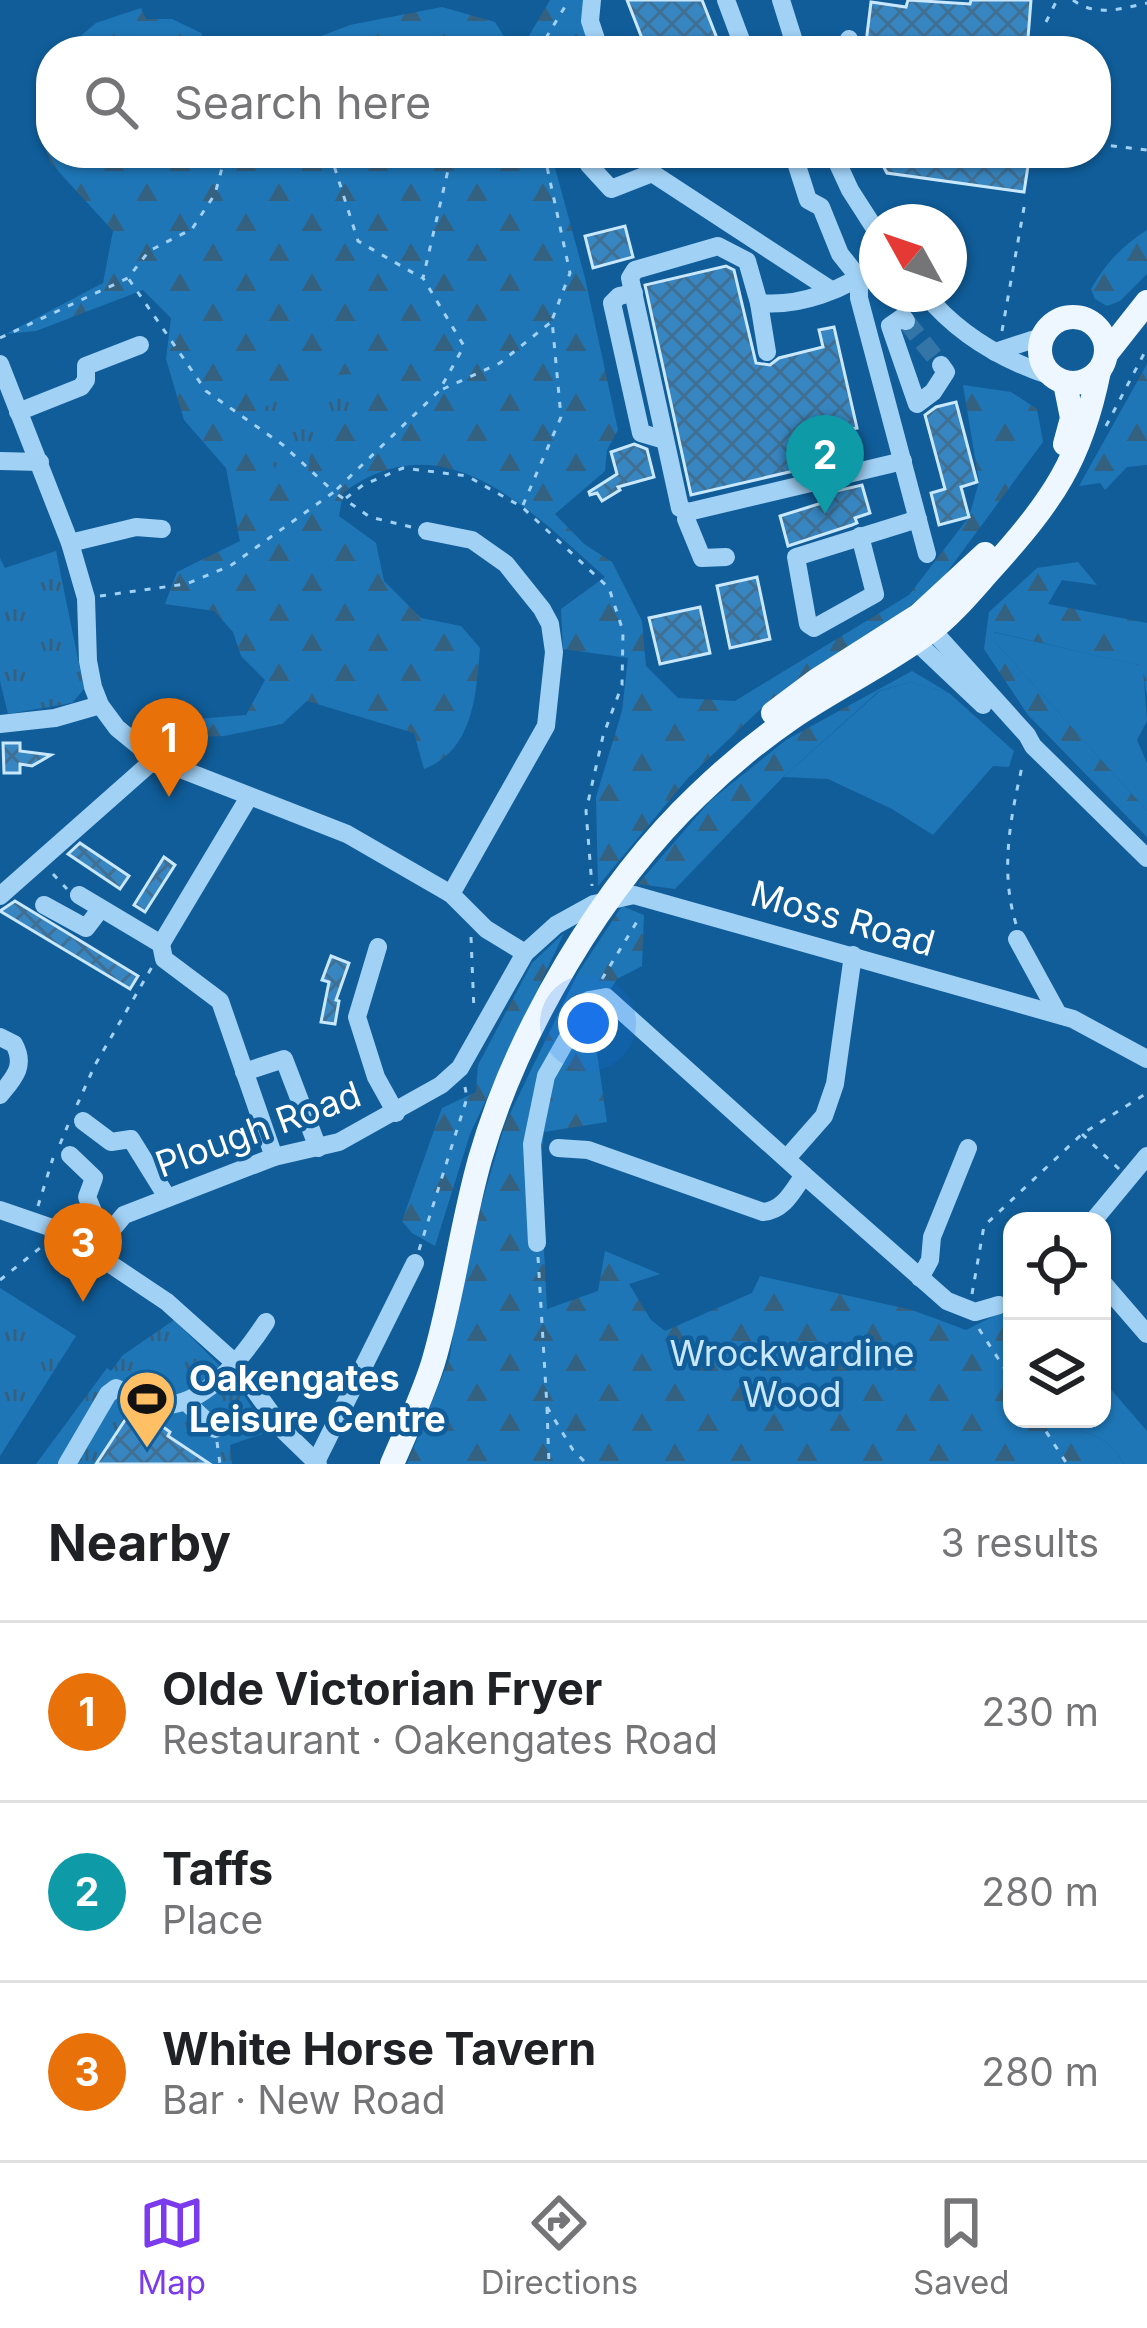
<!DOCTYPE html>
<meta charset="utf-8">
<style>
:root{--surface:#fff;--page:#f6f6f6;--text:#202124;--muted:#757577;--line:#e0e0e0;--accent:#7c3aed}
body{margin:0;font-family:Inter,sans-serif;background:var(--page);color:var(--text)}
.controls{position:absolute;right:36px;bottom:36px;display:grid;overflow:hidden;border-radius:24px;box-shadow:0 3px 9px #0004}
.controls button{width:108px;height:108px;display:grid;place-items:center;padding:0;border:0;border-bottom:3px solid var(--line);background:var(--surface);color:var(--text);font:60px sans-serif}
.compass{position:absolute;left:859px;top:204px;width:108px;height:108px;border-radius:50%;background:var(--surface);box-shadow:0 3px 9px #0004;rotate:310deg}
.you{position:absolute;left:588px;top:1023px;width:42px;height:42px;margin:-30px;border:9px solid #fff;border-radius:50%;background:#1a73e8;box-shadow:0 0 0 18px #1a73e833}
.badge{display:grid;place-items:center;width:78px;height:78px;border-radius:50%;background:var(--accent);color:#fff;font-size:39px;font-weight:700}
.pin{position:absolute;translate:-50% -99px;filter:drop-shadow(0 3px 6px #0008)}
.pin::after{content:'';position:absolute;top:63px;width:42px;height:36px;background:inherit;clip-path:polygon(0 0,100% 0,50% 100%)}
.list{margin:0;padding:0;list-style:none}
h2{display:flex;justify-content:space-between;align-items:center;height:156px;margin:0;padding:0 48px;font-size:51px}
h2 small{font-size:39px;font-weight:400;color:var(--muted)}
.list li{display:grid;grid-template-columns:78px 1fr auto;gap:36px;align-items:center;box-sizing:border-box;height:180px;padding:0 48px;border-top:3px solid var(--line)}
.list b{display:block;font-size:45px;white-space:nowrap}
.list p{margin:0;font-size:39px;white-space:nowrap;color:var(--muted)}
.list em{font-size:39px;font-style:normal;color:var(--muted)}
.icon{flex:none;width:66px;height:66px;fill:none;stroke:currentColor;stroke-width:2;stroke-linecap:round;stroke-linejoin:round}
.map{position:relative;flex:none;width:1147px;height:1464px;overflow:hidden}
.search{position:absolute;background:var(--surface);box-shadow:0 3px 9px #0004;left:36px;right:36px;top:36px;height:132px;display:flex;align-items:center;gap:30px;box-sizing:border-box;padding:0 42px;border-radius:48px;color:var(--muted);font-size:45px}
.sheet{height:696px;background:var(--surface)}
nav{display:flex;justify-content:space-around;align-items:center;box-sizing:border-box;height:168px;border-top:3px solid var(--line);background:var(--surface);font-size:33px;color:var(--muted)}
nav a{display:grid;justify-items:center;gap:6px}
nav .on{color:var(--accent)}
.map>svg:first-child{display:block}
.green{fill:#1e76b6}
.forest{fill:url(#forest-firs)}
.park{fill:url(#park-tufts)}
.building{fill:url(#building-cross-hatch);stroke:#c9e8fe;stroke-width:3}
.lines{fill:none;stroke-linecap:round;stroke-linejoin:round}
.minor-tunnel{stroke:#3475a8;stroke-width:18;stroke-dasharray:18 9;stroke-linecap:butt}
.path{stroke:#a1d1f5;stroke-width:3;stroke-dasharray:6 9;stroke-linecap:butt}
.minor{stroke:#a1d1f5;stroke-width:18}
.major{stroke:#eef7ff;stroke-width:24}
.labels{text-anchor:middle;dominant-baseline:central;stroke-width:9;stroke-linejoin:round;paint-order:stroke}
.street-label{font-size:36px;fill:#fff;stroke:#105d99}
.park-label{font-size:36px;fill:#c9e8fe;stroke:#105d99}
.poi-label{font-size:36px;font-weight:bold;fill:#fff;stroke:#105d99;text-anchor:start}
</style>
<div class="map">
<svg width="1147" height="1464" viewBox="0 0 1147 1464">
<defs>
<pattern id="forest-firs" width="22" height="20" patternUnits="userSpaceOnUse" patternTransform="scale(3)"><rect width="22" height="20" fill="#1e76b6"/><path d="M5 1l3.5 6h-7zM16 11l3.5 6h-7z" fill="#356181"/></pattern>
<pattern id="park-tufts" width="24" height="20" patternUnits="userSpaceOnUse" patternTransform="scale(3)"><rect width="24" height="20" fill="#1e76b6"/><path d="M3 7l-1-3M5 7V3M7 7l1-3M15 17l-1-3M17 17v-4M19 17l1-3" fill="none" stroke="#356181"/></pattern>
<pattern id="building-cross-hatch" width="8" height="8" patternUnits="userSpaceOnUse" patternTransform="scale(3)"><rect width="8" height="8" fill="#3886c1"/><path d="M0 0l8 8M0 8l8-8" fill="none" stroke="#406f92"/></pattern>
</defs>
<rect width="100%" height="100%" fill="#105d99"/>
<!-- green -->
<g class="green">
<path d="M993,632L1143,666L1147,721L1137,740L1147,763V811L995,642Z"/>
<path d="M910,682L949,693L1014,751L1009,767L993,766L933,835L892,809L828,779L783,777L880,691Z"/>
<path d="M1102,1379L1147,1431V1464H1124C1102,1428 1090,1442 1068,1419H1102Z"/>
</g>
<!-- forest -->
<g class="forest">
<path d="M550,0H588L586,35L576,51H520Z"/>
<path d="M442,7L495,22L513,51H282L350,25Z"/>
<path d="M141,8L146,19H172L201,33L209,51H63L96,23Z"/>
<path d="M51,80V153H551L585,278L618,430L607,450L605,471L555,514L584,544L612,562L642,621L646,666L678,698L735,701L909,595L969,517L979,482L963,385L1011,392L1037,409L1043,442L939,583L858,647L770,700L688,778L598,886L596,797L622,711L628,658L563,649L561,609L605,577C532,512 444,417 343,493L339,516L376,543L384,581L421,618L461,626L480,648C476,694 474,750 424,769L414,733L307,701L282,724L224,736L160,738L173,721L246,715L265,680L241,656L233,632L214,611L165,604L177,572L240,541L226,468L184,420L166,359L171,318L143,290L36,331L6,334L103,283L113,231L50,162L37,120Z"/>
<path d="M1147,230V274L1120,301L1107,306L1095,299L1091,289C1106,263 1122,246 1147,230Z"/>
<path d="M1147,364V465L1127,467L1105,490L1100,483L1079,486Z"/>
<path d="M1078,562L1097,585L1062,580L1048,604L1147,623V697L1142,666L994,632L995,642L1147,811V837L1028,715L984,649L989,612L1037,568Z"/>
<path d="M912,671L949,693L910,682L879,691L783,777L675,889L638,884L710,801L786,740Z"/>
<path d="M622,906L644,915L642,966L617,979L592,1019L607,1122L544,1132L540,1171L547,1309L598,1291L605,1251L660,1274L629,1284L651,1320L665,1331L752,1293L760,1276L912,1310L966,1330L1010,1308L1012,1419H1068C1090,1442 1102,1428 1124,1464H407L450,1357L462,1270L505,1124L578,973Z"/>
<path d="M564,933L470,1134L435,1246L412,1233L402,1221L442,1108L476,1092L478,1065L532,963Z"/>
</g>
<!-- park -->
<g class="park">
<path d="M356,374L372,394L311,447L306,488H285L265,449L263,409L289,388L320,390L339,375Z"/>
<path d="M56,551L84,689L72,703L8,714L0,681V558L5,568Z"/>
<path d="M0,1288L76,1336L0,1456Z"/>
<path d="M174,1320L234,1380L268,1432L230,1445L232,1464H36L107,1368L111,1371L123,1355Z"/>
</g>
<!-- building -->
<g class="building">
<path d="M627,0H702L722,51H647Z"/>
<path d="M908,0L970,4L971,0H1031L1027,51H865L871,2L906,7Z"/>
<path d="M876,153H1030L1024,192L887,173Z"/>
<path d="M625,226L633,257L593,268L585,236Z"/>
<path d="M726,266L734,270L756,363L770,365L779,358L823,347L819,330L834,327L857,428L838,432L845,459L691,495L645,285Z"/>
<path d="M956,402L977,482L961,487L969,517L939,525L931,493L945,489L925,415L936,407Z"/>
<path d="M634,444L647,449L654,477L618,487L620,490L602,501L597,493L590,495L589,492L617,474L611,452Z"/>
<path d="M862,485L870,513L855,518L857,523L852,525L788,546L780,516L825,502L823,494Z"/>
<path d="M757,577L770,639L730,648L717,586Z"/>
<path d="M700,607L710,653L660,664L649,618Z"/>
<path d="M3,743H20V751L51,755L32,766L20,764V773H4Z"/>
<path d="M80,843L129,876L120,889L68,854Z"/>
<path d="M164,857L175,865L145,912L134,905Z"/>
<path d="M15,901L138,976L130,989L0,911Z"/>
<path d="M331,956L349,963L336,1000L339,1001L335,1024L321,1022L329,982L322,980Z"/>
<path d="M131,1411L156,1428L159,1424L170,1432L168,1436L210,1464H96Z"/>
</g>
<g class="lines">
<!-- minor-tunnel -->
<path class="minor-tunnel" d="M906,321L941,365"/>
<!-- path -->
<g class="path">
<path d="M1073,0C1095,17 1121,9 1147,3"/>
<path d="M1046,22L1057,0"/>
<path d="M538,51L569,0"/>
<path d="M1096,144L1147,150"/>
<path d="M330,153L358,241L422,278"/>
<path d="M1002,331L1025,202"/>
<path d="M0,338L128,278L149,251L192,229L215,194L226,153"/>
<path d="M443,389L500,363L551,322"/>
<path d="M1106,426L1147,348"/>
<path d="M346,498L363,485L403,468L467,476L522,507L609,588L623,631L622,685L603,736L586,811L592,886"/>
<path d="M523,505L561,417L552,320L570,273L544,153"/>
<path d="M411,527L370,517L334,492L439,391L464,346L423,278L452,153"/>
<path d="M100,596L186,584L230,566L334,492L283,445L206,391L128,278"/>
<path d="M53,874L67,889"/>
<path d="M1016,924C1000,872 1010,819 1022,767"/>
<path d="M471,937L474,1011"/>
<path d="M602,979L641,915"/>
<path d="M77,1105L95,1065L152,967"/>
<path d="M1082,1134L1119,1169"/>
<path d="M60,1144L68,1125"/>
<path d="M38,1206L53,1158"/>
<path d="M419,1250L467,1098L465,1087"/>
<path d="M538,1257L547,1407L573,1450L587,1464"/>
<path d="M0,1280L45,1244"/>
<path d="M972,1294L984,1226L1082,1134L1147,1093"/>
<path d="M979,1329L1012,1380"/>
<path d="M547,1408L549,1464"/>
<path d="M1038,1419L1067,1464"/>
<path d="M217,1442L220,1464"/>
</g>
<!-- minor -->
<g class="minor">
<path d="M592,0L590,21L600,51"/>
<path d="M726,0L745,51"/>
<path d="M781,0L797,51"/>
<path d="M848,51L849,39"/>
<path d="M583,153L589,165L611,189L652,173"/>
<path d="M642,153L652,173L831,290"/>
<path d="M793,153L808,200L821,207L840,254L859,278V298L927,554"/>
<path d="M833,153L850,190L877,232"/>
<path d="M877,264C846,290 799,307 759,303L747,261L718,246L635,270L630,278L680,508L688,512L903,461"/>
<path d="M634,293L619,296L612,303L641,433L665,440"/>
<path d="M925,294C958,334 1002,360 1051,376"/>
<path d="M759,303L767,352"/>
<path d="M906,321L903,317L890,326L917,404L933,392L946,372L941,365"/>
<path d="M995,352L1041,337"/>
<path d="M0,364L70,543L86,598L88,661L93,687L100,705L117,728L155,759L347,834L451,894L486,929L525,953"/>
<path d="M18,412L81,387L86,380V366L140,345"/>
<path d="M0,461L40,462"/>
<path d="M688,512L686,519L702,558L726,557"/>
<path d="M427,531L472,540L506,564L542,609L550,624L554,652L546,726L451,894"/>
<path d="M860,536L875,594L814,628L808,624L796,557L918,519"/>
<path d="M70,543L136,527L162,529"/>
<path d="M925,622L1027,735L1033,746L1147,858"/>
<path d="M907,633L983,705"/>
<path d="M0,724L55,718L100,705"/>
<path d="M79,895L161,944L164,959L220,1001L274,1157"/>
<path d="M0,896L155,759"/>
<path d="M44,905L86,928L99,911"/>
<path d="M1017,939L1058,1014"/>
<path d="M161,944L249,797"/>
<path d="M378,947L357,1017L376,1077L396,1113"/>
<path d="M0,1037L14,1044C26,1066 14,1078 0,1095"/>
<path d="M244,1072L284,1059L318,1148"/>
<path d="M83,1121L111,1142L131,1139L167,1197"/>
<path d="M70,1155L94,1178L87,1197L95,1216L108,1231"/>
<path d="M787,1158L824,1116L835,1084L853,955"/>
<path d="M804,1175L947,1301L975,1312L999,1305"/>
<path d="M0,1210L61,1231L167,1302L235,1363L284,1431L318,1464"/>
<path d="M1093,1221L1147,1156"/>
<path d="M537,1243L532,1144L546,1076L589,1000L606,997L804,1175C792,1192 784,1210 763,1212L588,1150L558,1148"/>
<path d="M95,1250L124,1215L274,1157L339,1142L441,1085L460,1068L525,953L556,925L594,904L634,895L1073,1019L1147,1059"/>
<path d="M920,1278L930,1260L932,1237L968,1148"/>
<path d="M1102,1282L1147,1334"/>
<path d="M186,1402L215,1429"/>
<path d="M316,1462L415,1263"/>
<path d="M67,1464L108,1394L116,1388C128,1393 139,1402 152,1404C200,1414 243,1357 266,1322"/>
</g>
<!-- major -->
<g class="major">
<circle cx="1073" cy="350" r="33"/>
<path d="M1106,354L1147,302"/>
<path d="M1065,444L1072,418L1065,383"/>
<path d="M773,713L817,680L919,615L985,554"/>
<path d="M392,1464C406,1431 422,1398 433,1363C453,1296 461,1226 480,1159C517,1031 602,886 699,794C727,767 758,741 790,719C835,688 885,665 929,632C953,614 973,589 993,567C1053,500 1081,460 1099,371"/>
</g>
</g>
<!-- icons -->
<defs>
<g id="stadium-pin" transform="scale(3)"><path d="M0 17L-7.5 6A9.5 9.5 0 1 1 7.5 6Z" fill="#ffbf64" stroke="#105d99"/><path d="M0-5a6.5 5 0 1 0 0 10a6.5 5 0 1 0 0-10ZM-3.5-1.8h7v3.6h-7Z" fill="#111"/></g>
</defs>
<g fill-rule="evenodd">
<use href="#stadium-pin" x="147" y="1399"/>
</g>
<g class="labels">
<!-- street labels -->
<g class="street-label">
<text transform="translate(843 918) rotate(16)">Moss Road</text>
<text transform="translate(258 1129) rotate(-20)">Plough Road</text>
</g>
<!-- park labels -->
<g class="park-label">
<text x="792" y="1353">Wrockwardine<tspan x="792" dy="41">Wood</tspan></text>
</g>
<!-- poi labels -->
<g class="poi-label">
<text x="189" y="1378">Oakengates<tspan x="189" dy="41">Leisure Centre</tspan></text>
</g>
</g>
</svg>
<div class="controls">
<button><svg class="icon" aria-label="locate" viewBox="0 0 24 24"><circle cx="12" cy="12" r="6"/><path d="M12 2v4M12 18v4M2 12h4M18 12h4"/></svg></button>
<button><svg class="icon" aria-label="layers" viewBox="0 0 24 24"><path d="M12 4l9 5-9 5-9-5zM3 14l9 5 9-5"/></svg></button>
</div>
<svg class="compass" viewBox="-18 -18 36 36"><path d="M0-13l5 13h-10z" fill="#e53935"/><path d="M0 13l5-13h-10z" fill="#757577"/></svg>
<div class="you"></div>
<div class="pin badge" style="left:169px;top:797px;background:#e8710a">1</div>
<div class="pin badge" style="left:825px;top:514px;background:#0f9aa8">2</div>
<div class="pin badge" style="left:83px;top:1302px;background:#e8710a">3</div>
<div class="search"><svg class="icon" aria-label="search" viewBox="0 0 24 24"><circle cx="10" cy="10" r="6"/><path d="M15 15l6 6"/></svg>Search here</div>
</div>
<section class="sheet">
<h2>Nearby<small>3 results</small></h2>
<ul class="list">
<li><span class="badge" style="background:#e8710a">1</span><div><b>Olde Victorian Fryer</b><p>Restaurant · Oakengates Road</p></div><em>230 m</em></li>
<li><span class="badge" style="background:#0f9aa8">2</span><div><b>Taffs</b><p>Place</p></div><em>280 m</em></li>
<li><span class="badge" style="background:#e8710a">3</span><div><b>White Horse Tavern</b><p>Bar · New Road</p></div><em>280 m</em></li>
</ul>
</section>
<nav>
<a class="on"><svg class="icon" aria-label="map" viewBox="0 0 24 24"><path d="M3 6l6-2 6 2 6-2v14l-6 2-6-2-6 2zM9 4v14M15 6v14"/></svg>Map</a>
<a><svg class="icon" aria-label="directions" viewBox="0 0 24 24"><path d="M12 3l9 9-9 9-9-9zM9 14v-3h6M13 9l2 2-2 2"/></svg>Directions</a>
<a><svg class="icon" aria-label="saved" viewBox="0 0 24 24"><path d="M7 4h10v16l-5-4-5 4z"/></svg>Saved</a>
</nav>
